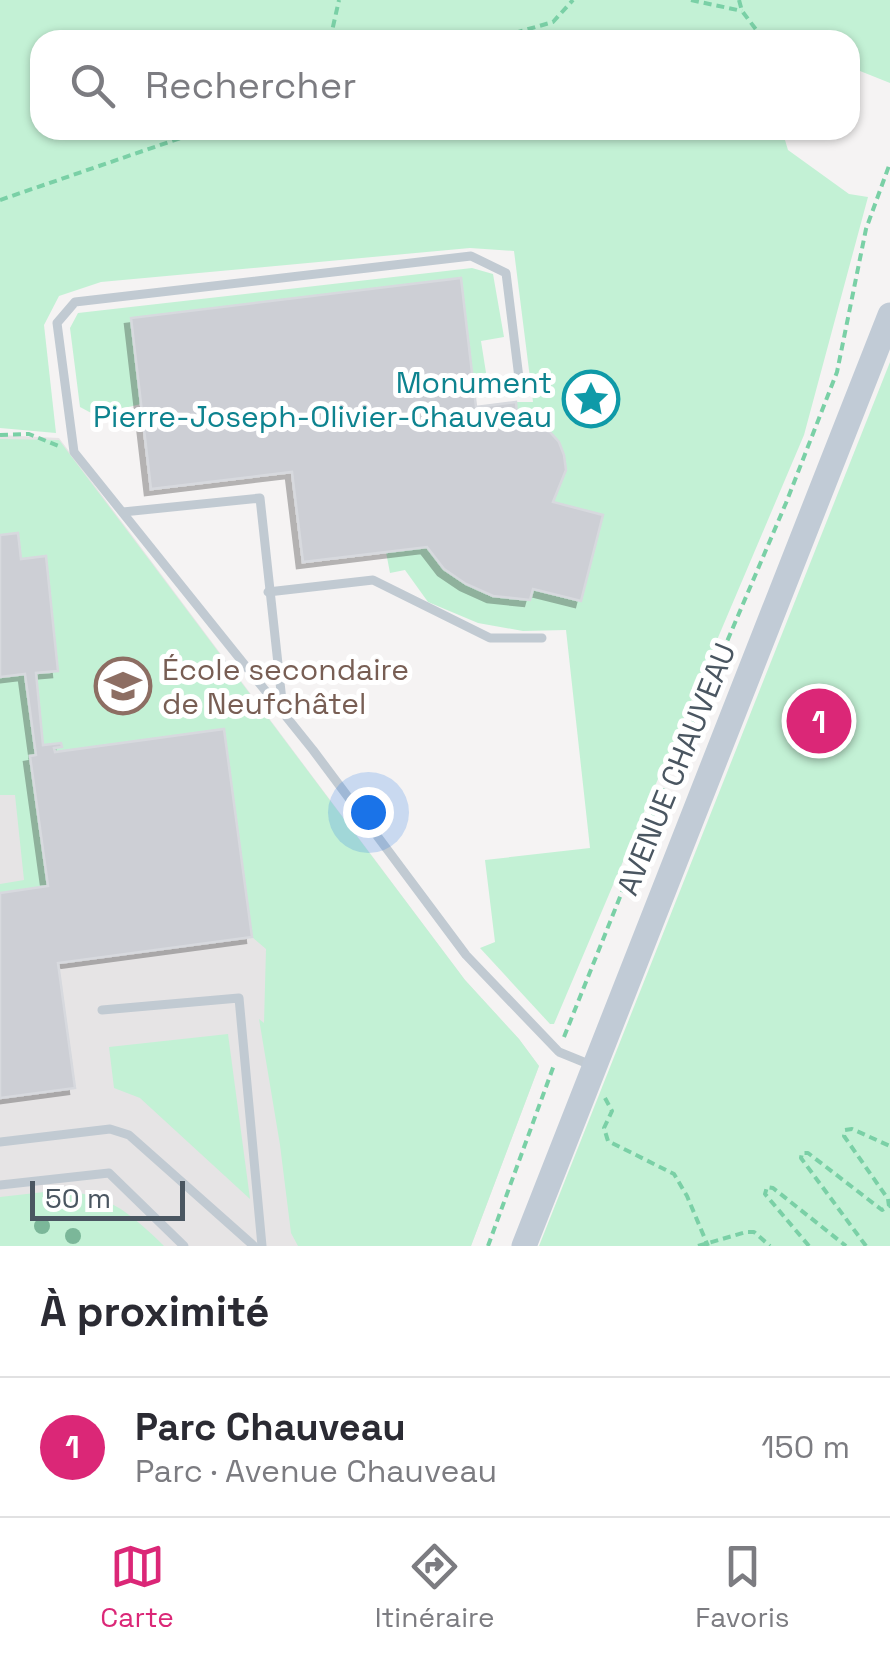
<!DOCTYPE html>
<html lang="fr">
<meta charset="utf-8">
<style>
:root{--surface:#fff;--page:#f2f2f3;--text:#2b2b33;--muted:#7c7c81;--line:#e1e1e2;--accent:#db2777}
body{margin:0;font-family:"Space Grotesk",sans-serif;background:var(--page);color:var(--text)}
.scale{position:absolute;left:30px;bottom:25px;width:155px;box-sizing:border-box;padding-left:10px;border:5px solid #4a5661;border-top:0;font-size:28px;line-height:35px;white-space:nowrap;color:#4a5661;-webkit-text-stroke:8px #fff;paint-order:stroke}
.you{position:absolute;left:368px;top:812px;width:35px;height:35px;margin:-25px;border:8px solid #fff;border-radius:50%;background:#1a73e8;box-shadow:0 0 0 15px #1a73e833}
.badge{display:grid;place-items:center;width:65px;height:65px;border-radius:50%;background:var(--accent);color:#fff;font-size:32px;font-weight:700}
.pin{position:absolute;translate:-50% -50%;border:5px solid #fff;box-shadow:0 2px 10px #0006}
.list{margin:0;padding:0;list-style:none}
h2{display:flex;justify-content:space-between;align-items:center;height:130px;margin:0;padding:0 40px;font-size:42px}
h2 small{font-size:32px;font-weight:400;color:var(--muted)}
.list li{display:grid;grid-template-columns:65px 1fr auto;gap:30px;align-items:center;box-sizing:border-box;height:140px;padding:0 40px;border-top:2px solid var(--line)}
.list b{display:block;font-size:38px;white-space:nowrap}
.list p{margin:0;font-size:32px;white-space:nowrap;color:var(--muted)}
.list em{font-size:32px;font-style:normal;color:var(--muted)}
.icon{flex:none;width:55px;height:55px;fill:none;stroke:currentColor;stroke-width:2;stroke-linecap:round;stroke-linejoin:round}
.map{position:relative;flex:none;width:890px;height:1246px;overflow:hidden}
.search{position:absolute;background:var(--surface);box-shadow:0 2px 8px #0004;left:30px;right:30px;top:30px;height:110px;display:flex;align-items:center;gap:25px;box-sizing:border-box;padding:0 35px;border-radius:30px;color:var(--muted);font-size:38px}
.sheet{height:270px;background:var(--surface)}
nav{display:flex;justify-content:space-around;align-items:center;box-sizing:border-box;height:140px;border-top:2px solid var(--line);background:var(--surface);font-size:28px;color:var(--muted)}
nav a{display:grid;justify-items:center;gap:5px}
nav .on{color:var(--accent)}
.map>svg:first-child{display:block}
.education{fill:#e6e4e5}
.green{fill:#c3f1d5}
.building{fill:#cdcfd5;stroke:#d7d9de;stroke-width:2.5;filter:url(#shadow)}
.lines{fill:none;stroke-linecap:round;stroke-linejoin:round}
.path{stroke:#7ad0a6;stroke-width:4;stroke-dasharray:8 5;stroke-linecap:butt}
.service{stroke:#c1cad2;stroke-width:9}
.secondary{stroke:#c1cbd6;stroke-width:25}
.tree{fill:#7bb799}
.labels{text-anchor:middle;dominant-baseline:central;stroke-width:10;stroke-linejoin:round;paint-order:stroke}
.culture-label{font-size:30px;fill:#0d838f;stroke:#fff;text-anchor:end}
.education-label{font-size:30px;fill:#785e54;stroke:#fff;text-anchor:start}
.street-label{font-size:30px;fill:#4a5661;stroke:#fff}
</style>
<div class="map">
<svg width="890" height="1246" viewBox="0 0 890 1246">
<defs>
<filter id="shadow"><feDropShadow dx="-6" dy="6" stdDeviation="0" flood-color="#0004"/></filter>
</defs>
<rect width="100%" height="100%" fill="#f5f3f3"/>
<!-- education -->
<path class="education" d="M0,435L59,438L465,980L519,1039L539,1066L471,1246H0Z"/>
<!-- green -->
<g class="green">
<path d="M0,0H890V83L850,67V40H40V130H782L788,150L849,194L868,197L804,435L554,1024H550L480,948L495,942L485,860L590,848L566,630L523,631L478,623L428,602L405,570L390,573L386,552L427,547L445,570L466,584L493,596L533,589L580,601L603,516L553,502L566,470L559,442L550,432L530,425L518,426L516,402H533L514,251L470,248L101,282L59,296L44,325L56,433L0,428Z"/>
<path d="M472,268L493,274L504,337L481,341L487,379L473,382L131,318L141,404L95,415L80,407L70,328L78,313Z"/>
<path d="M890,362V1246H539Z"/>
<path d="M0,439L59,440L465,980L519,1039L539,1066L471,1246H298L291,1233L280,1145L259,1019L264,1023L266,949L252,937L224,730L55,752L54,748L61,747L43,745L36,673L45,557L21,559L18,534L0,535Z"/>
<path d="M25,674L36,755L30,756L48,886L0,893V884L24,880L15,795H0V677Z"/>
<path d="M228,1034L250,1199L140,1098L114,1088L109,1047Z"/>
<path d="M53,1191C105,1191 128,1211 164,1246H0V1197Z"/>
</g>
<!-- building -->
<g class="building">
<path d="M461,278L476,407L516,402L518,426L530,424L550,432L559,442L564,455L566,470L553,502L603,515L581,601L533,589L530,600L493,596L466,584L444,569L427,547L303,562L292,472L151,489L131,318Z"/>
<path d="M18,533L21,559L46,556L58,671L36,673L43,745L61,743L62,747L54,748L55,752L224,729L252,937L58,963L75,1088L0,1098V893L48,886L30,756L36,755L25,674L0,677V535Z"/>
</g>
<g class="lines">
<!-- path -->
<g class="path">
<path d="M691,0L742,11"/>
<path d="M739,0L742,11L764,40"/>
<path d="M330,40L339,0"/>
<path d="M490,40L553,22L573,0"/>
<path d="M0,200L204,130"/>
<path d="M0,435L29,434L61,447"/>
<path d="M564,1037L648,827L786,503L837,372L866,229L890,163"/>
<path d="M605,1098L612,1111L604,1128L608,1141L674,1174L687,1196L708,1246"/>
<path d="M488,1246L554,1065"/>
<path d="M698,1246L746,1232H754L770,1246"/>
<path d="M809,1246L765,1194L767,1187L773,1188L846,1246"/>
<path d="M866,1246L801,1158L802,1153H808L882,1210L889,1206L888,1199L844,1136L845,1130L852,1129L890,1146"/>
</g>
<!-- service -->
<g class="service">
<path d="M519,378L506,273L471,256L75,302L57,323L74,452L313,750L466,955L559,1052L591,1065"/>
<path d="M123,512L260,498L283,710"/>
<path d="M268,592L373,580L490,638H542"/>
<path d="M102,1010L239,998L262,1246"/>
<path d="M0,1142L110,1129L129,1135L254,1246"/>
<path d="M0,1185L109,1173L184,1246"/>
</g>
<!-- secondary -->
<path class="secondary" d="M524,1246L890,315"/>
</g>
<!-- trees -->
<g class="tree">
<circle cx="42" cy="1226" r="8"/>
<circle cx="73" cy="1236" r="8"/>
</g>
<!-- icons -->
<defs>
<g id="sight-ring" transform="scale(2.875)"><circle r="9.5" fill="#fff" stroke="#0f9aa8" stroke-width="1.5"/><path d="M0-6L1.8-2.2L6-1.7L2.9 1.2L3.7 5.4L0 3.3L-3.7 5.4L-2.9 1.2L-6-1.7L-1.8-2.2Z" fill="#0f9aa8"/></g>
<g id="school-ring" transform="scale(2.875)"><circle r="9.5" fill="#fff" stroke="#8d6e63" stroke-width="1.5"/><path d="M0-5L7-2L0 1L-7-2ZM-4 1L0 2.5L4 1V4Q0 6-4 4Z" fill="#8d6e63"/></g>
</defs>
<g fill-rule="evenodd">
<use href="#sight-ring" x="591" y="399"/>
<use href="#school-ring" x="123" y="686"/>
</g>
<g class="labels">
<!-- culture labels -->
<g class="culture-label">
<text x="552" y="382">Monument<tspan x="552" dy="34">Pierre-Joseph-Olivier-Chauveau</tspan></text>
</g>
<!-- education labels -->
<g class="education-label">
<text x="162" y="669">École secondaire<tspan x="162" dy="34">de Neufchâtel</tspan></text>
</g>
<!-- street labels -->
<g class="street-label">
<text transform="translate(676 769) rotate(-68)">AVENUE CHAUVEAU</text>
</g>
</g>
</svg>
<div class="scale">50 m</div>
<div class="you"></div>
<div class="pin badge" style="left:819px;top:721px">1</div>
<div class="search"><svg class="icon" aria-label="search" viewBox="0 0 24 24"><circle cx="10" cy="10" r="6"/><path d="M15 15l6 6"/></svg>Rechercher</div>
</div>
<section class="sheet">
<h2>À proximité<small></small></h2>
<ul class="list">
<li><span class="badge">1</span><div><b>Parc Chauveau</b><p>Parc · Avenue Chauveau</p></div><em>150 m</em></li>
</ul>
</section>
<nav>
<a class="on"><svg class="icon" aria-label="map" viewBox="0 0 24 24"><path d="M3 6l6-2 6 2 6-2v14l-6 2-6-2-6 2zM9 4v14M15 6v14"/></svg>Carte</a>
<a><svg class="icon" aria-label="directions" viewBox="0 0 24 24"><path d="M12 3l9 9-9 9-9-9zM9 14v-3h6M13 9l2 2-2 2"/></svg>Itinéraire</a>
<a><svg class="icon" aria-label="saved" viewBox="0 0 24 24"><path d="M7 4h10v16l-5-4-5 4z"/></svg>Favoris</a>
</nav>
